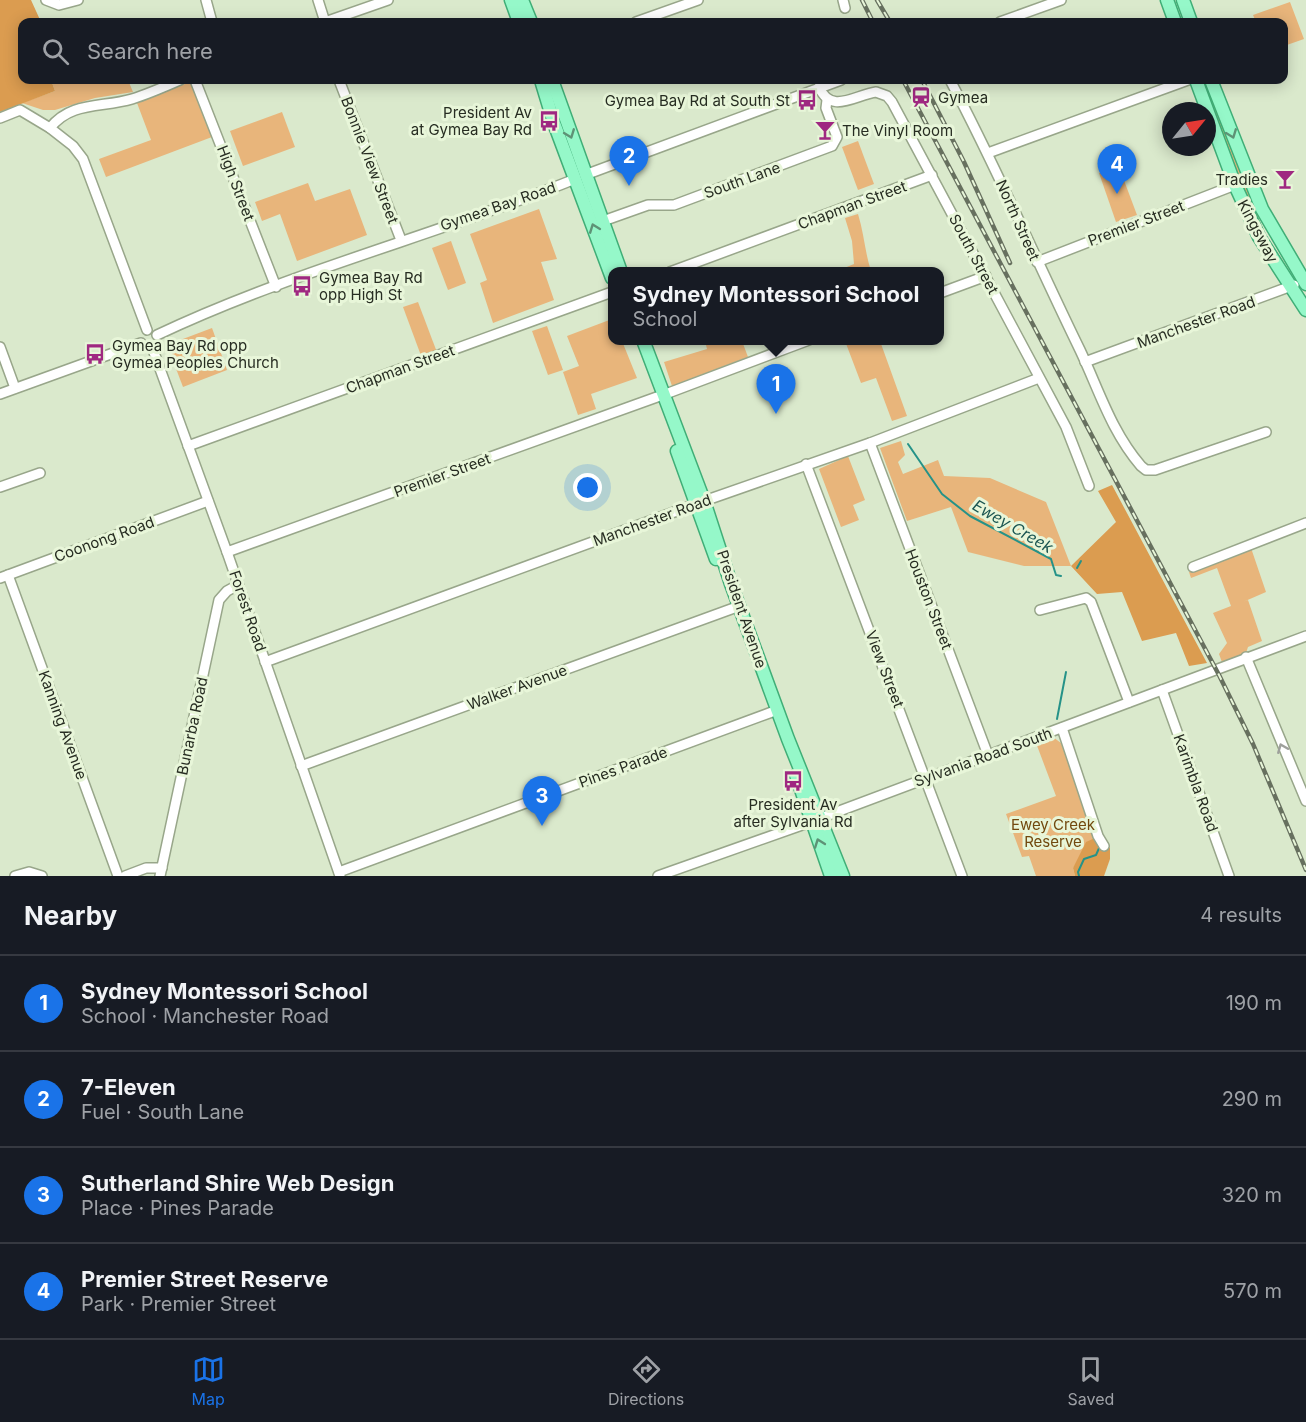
<!DOCTYPE html>
<meta charset="utf-8">
<style>
:root{--surface:#171b24;--page:#242831;--text:#f1f3f6;--muted:#9ea1a6;--line:#363941;--accent:#1a73e8}
body{margin:0;font-family:Inter,sans-serif;background:var(--page);color:var(--text)}
.compass{position:absolute;left:1162px;top:102px;width:54px;height:54px;border-radius:50%;background:var(--surface);box-shadow:0 3px 15px #0003;rotate:60deg}
.you{position:absolute;left:588px;top:488px;width:21px;height:21px;margin:-15px;border:4px solid #fff;border-radius:50%;background:#1a73e8;box-shadow:0 0 0 9px #1a73e833}
.badge{display:grid;place-items:center;width:39px;height:39px;border-radius:50%;background:var(--accent);color:#fff;font-size:20px;font-weight:700}
.pin{position:absolute;translate:-50% -50px;filter:drop-shadow(0 2px 3px #0008)}
.pin::after{content:'';position:absolute;top:32px;width:21px;height:18px;background:inherit;clip-path:polygon(0 0,100% 0,50% 100%)}
.popup{position:absolute;left:608px;top:267px;width:336px;height:78px;box-sizing:border-box;display:grid;place-content:center;border-radius:12px;background:var(--surface);filter:drop-shadow(0 2px 4px #0005);font-size:20px;white-space:nowrap;color:var(--muted)}
.popup b{font-size:22px;color:var(--text)}
.popup::after{content:'';position:absolute;left:50%;top:100%;margin-left:-12px;border:12px solid transparent;border-top-color:var(--surface)}
.list{margin:0;padding:0;list-style:none}
h2{display:flex;justify-content:space-between;align-items:center;height:78px;margin:0;padding:0 24px;font-size:26px}
h2 small{font-size:20px;font-weight:400;color:var(--muted)}
.list li{display:grid;grid-template-columns:39px 1fr auto;gap:18px;align-items:center;box-sizing:border-box;height:96px;padding:0 24px;border-top:2px solid var(--line)}
.list b{display:block;font-size:22px;white-space:nowrap}
.list p{margin:0;font-size:20px;white-space:nowrap;color:var(--muted)}
.list em{font-size:20px;font-style:normal;color:var(--muted)}
.icon{flex:none;width:33px;height:33px;fill:none;stroke:currentColor;stroke-width:2;stroke-linecap:round;stroke-linejoin:round}
.map{position:relative;flex:none;width:1306px;height:876px;overflow:hidden}
.search{position:absolute;background:var(--surface);box-shadow:0 3px 15px #0003;left:18px;right:18px;top:18px;height:66px;display:flex;align-items:center;gap:15px;box-sizing:border-box;padding:0 21px;border-radius:12px;color:var(--muted);font-size:22px}
.sheet{height:462px;background:var(--surface)}
nav{display:flex;justify-content:space-around;align-items:center;box-sizing:border-box;height:84px;border-top:2px solid var(--line);background:var(--surface);font-size:16px;color:var(--muted)}
nav a{display:grid;justify-items:center;gap:3px}
nav .on{color:var(--accent)}
.map>svg:first-child{display:block}
.green{fill:#e8b57b}
.forest{fill:#db9c50}
.lines{fill:none;stroke-linecap:round;stroke-linejoin:round}
.stream{stroke:#259288;stroke-width:2}
.minor-casing{stroke:#98a68a;stroke-width:12}
.major-casing{stroke:#40ae77;stroke-width:15}
.minor{stroke:#fff;stroke-width:9}
.major{stroke:#95f8c9;stroke-width:12}
.rail-casing{stroke:#67705f;stroke-width:4.5}
.rail{stroke:#e8f6d9;stroke-width:2;stroke-dasharray:7;stroke-linecap:butt}
.oneway{stroke:#5e9276}
.oneway2{stroke:#9ea09c}
.labels{text-anchor:middle;dominant-baseline:central;stroke-width:6;stroke-linejoin:round;paint-order:stroke}
.poi-label{font-size:15px;fill:#272d22;stroke:#e8f6d9;text-anchor:start}
.street-label{font-size:15px;fill:#272d22;stroke:#e8f6d9}
.park-label{font-size:15px;fill:#72490e;stroke:#e8f6d9}
.water-label{font-size:16px;font-style:italic;fill:#1b5551;stroke:#e8f6d9}
</style>
<div class="map">
<svg width="1306" height="876" viewBox="0 0 1306 876">
<rect width="100%" height="100%" fill="#dae9cc"/>
<!-- green -->
<g class="green">
<path d="M1290,2L1304,39L1284,46V22H1256L1253,15Z"/>
<path d="M51,80H128L133,92L95,98L55,110H43L22,103L55,91Z"/>
<path d="M1202,80H1207L1258,214L1260,226L1242,188Z"/>
<path d="M190,82L212,137L106,177L99,159L151,140L137,103Z"/>
<path d="M282,112L295,147L243,166L230,131Z"/>
<path d="M858,141L874,184L858,190L842,147Z"/>
<path d="M1119,167L1137,215L1116,222L1099,173Z"/>
<path d="M308,183L315,201L350,189L367,235L297,261L280,214L262,221L255,202Z"/>
<path d="M539,209L557,259L541,262L554,300L493,323L480,283L487,280L470,234Z"/>
<path d="M858,214C864,233 865,253 871,271H837L854,264L852,241L845,218Z"/>
<path d="M451,241L466,283L448,290L432,248Z"/>
<path d="M418,302L438,355L423,361L403,307Z"/>
<path d="M612,319V340L622,341L637,378L591,394L596,409L578,415L563,372L579,366L567,336Z"/>
<path d="M547,326L563,370L548,375L532,331Z"/>
<path d="M212,328L227,370L183,387L167,345Z"/>
<path d="M705,341H742L748,357L672,386L664,362L707,349Z"/>
<path d="M845,341H880L907,416L892,421L876,378L861,383Z"/>
<path d="M901,441L905,455L898,462L903,474L938,460L944,476L990,478L1046,502L1071,566H1024L968,552L951,507L907,521L880,448Z"/>
<path d="M848,456L865,500L853,505L859,520L841,527L819,469Z"/>
<path d="M1251,548L1266,592L1243,602L1248,600L1262,641L1248,647L1245,656L1223,665L1219,654L1227,643L1213,613L1231,606L1217,568L1191,578L1189,572Z"/>
<path d="M1053,737L1061,743L1095,838L1073,868L1075,876H1036L1029,856L1022,857L1006,814L1056,796L1036,743Z"/>
</g>
<!-- forest -->
<g class="forest">
<path d="M0,0H31L41,22H22V80H51L55,91L0,112Z"/>
<path d="M1112,485L1207,663L1189,666L1176,633L1142,641L1122,592L1097,594L1071,566L1116,522L1098,491Z"/>
<path d="M1095,838L1110,848V859L1104,876H1075L1073,868L1086,842Z"/>
</g>
<g class="lines">
<!-- stream -->
<g class="stream">
<path d="M908,444L942,494L970,516L1051,559L1056,575L1061,576"/>
<path d="M1077,568L1081,561"/>
<path d="M1057,719L1066,672"/>
<path d="M1079,876L1078,872L1084,859L1096,855L1100,846"/>
</g>
<!-- minor casing -->
<g class="minor-casing">
<g id="minor">
<path d="M46,0L59,5L78,0"/>
<path d="M206,0L212,22"/>
<path d="M318,0L325,22"/>
<path d="M843,0L845,8"/>
<path d="M325,22L388,0"/>
<path d="M636,22L698,0"/>
<path d="M1000,22L1061,0"/>
<path d="M195,80L276,287"/>
<path d="M339,80L401,240"/>
<path d="M950,80C997,168 1036,260 1080,350C1099,390 1111,431 1141,466L1146,470H1155L1266,432"/>
<path d="M819,87C831,115 855,95 876,92L887,96L892,102L1066,427L1089,486"/>
<path d="M0,118L20,110L50,128L73,146L83,159L147,330"/>
<path d="M50,128C71,101 102,108 132,99C148,94 164,87 180,80"/>
<path d="M988,153L1188,80"/>
<path d="M585,175L841,80"/>
<path d="M603,221L648,205H674L832,146L837,137L826,108L827,100"/>
<path d="M1037,262L1235,185"/>
<path d="M670,272L932,175"/>
<path d="M940,293L986,276"/>
<path d="M157,335C292,271 437,235 575,179"/>
<path d="M0,347L15,388"/>
<path d="M152,347L227,552L340,876"/>
<path d="M1085,362L1294,285"/>
<path d="M0,394L141,343"/>
<path d="M663,395L809,340"/>
<path d="M870,443L988,755"/>
<path d="M188,446L612,292"/>
<path d="M806,464L962,876"/>
<path d="M0,487L40,473"/>
<path d="M704,501L870,443L1039,378"/>
<path d="M227,552L657,397"/>
<path d="M1193,567L1306,523"/>
<path d="M8,575L118,876"/>
<path d="M0,578L208,501"/>
<path d="M1040,610L1086,598L1091,602L1129,702"/>
<path d="M1246,657L1306,801"/>
<path d="M265,662L696,504"/>
<path d="M1162,690L1229,876"/>
<path d="M1062,728L1098,836L1104,846"/>
<path d="M301,766L734,608"/>
<path d="M339,872L772,712"/>
<path d="M15,876L29,872L42,876"/>
<path d="M125,876L146,868H162"/>
<path d="M160,876L219,600L227,591L238,585"/>
<path d="M658,876L802,825L1306,636"/>
</g>
</g>
<!-- major casing -->
<g class="major-casing">
<g id="major">
<path d="M511,0L519,22"/>
<path d="M522,0L531,22"/>
<path d="M1167,0L1175,22"/>
<path d="M1183,0L1191,22"/>
<path d="M541,80L554,123L612,278"/>
<path d="M552,80L621,272"/>
<path d="M1196,80L1235,185L1259,237L1306,310"/>
<path d="M1211,80L1262,209L1306,284"/>
<path d="M643,340L704,501L731,584L788,739L843,876"/>
<path d="M677,451L716,559"/>
<path d="M796,775L831,876"/>
</g>
</g>
<!-- minor -->
<use href="#minor" class="minor"/>
<!-- major -->
<use href="#major" class="major"/>
<!-- rail casing -->
<g class="rail-casing">
<g id="rail">
<path d="M862,0L873,22"/>
<path d="M877,0L890,22"/>
<path d="M903,80L1219,675L1253,744L1306,870"/>
<path d="M922,80L964,162L1010,263"/>
</g>
</g>
<!-- rail -->
<use href="#rail" class="rail"/>
</g>
<!-- one-way arrows -->
<defs><path id="oneway-chevron" d="M-2-3.5L2.5 0L-2 3.5" fill="none" stroke-width="1.6" stroke-linecap="round" stroke-linejoin="round" transform="scale(1.5)"/></defs>
<g class="oneway">
<use href="#oneway-chevron" transform="translate(570 134) rotate(69)"/>
<use href="#oneway-chevron" transform="translate(1232 134) rotate(69)"/>
<use href="#oneway-chevron" transform="translate(594 228) rotate(-111)"/>
<use href="#oneway-chevron" transform="translate(819 843) rotate(-110)"/>
</g>
<use class="oneway2" href="#oneway-chevron" transform="translate(1282 748) rotate(-112)"/>
<!-- icons -->
<defs>
<g id="station-bare" transform="scale(1.62)"><path d="M-3-6H3Q5-6 5-4V2Q5 4 3 4L4.5 6H3L1.5 4h-3L-3 6H-4.5L-3 4Q-5 4-5 2V-4Q-5-6-3-6ZM-3.5-4v3h7v-3ZM-3.5 1v1.5H-2V1ZM2 1v1.5H3.5V1Z" fill="#9f2881" stroke="#e8f6d9" stroke-width="2.5" paint-order="stroke"/></g>
<g id="bus-bare" transform="scale(1.62)"><path d="M-5-6H5V4H4V6H2V4H-2V6H-4V4H-5ZM-3.5-4V0h7V-4ZM-3.5 1.2v1.5H-2V1.2ZM2 1.2v1.5H3.5V1.2Z" fill="#9f2881" stroke="#e8f6d9" stroke-width="2.5" paint-order="stroke"/></g>
<g id="bar-bare" transform="scale(1.62)"><path d="M-6-5H6L.8 .8V4.5H3.5V6h-7V4.5H-.8V.8Z" fill="#9f2881" stroke="#e8f6d9" stroke-width="2.5" paint-order="stroke"/></g>
</defs>
<g fill-rule="evenodd">
<use href="#station-bare" x="921" y="97"/>
<use href="#bus-bare" x="807" y="100"/>
<use href="#bus-bare" x="549" y="121"/>
<use href="#bar-bare" x="825" y="130"/>
<use href="#bar-bare" x="1285" y="179"/>
<use href="#bus-bare" x="302" y="286"/>
<use href="#bus-bare" x="95" y="354"/>
<use href="#bus-bare" x="793" y="781"/>
</g>
<g class="labels">
<!-- poi labels -->
<g class="poi-label">
<text x="938" y="97">Gymea</text>
<text x="790" y="100" text-anchor="end">Gymea Bay Rd at South St</text>
<text x="532" y="112" text-anchor="end">President Av<tspan x="532" dy="17">at Gymea Bay Rd</tspan></text>
<text x="842" y="130">The Vinyl Room</text>
<text x="1268" y="179" text-anchor="end">Tradies</text>
<text x="319" y="277">Gymea Bay Rd<tspan x="319" dy="17">opp High St</tspan></text>
<text x="112" y="345">Gymea Bay Rd opp<tspan x="112" dy="17">Gymea Peoples Church</tspan></text>
<text x="793" y="804" text-anchor="middle">President Av<tspan x="793" dy="17">after Sylvania Rd</tspan></text>
</g>
<!-- street labels -->
<g class="street-label">
<text transform="translate(370 160) rotate(69)">Bonnie View Street</text>
<text transform="translate(742 180) rotate(-20)">South Lane</text>
<text transform="translate(236 183) rotate(69)">High Street</text>
<text transform="translate(852 205) rotate(-20)">Chapman Street</text>
<text transform="translate(498 206) rotate(-19)">Gymea Bay Road</text>
<text transform="translate(1018 220) rotate(66)">North Street</text>
<text transform="translate(1136 223) rotate(-21)">Premier Street</text>
<text transform="translate(1258 231) rotate(62)">Kingsway</text>
<text transform="translate(974 254) rotate(62)">South Street</text>
<text transform="translate(1196 322) rotate(-20)">Manchester Road</text>
<text transform="translate(400 369) rotate(-20)">Chapman Street</text>
<text transform="translate(442 475) rotate(-20)">Premier Street</text>
<text transform="translate(652 520) rotate(-20)">Manchester Road</text>
<text transform="translate(104 539) rotate(-20)">Coonong Road</text>
<text transform="translate(929 599) rotate(69)">Houston Street</text>
<text transform="translate(742 609) rotate(71)">President Avenue</text>
<text transform="translate(248 611) rotate(71)">Forest Road</text>
<text transform="translate(885 669) rotate(69)">View Street</text>
<text transform="translate(517 687) rotate(-20)">Walker Avenue</text>
<text transform="translate(63 725) rotate(70)">Kanning Avenue</text>
<text transform="translate(192 726) rotate(-78)">Bunarba Road</text>
<text transform="translate(983 757) rotate(-20)">Sylvania Road South</text>
<text transform="translate(623 767) rotate(-20)">Pines Parade</text>
<text transform="translate(1196 783) rotate(70)">Karimbla Road</text>
</g>
<!-- park labels -->
<g class="park-label">
<text x="1053" y="824">Ewey Creek<tspan x="1053" dy="17">Reserve</tspan></text>
</g>
<!-- water labels -->
<g class="water-label">
<text transform="translate(1013 526) rotate(30)">Ewey Creek</text>
</g>
</g>
</svg>
<svg class="compass" viewBox="-18 -18 36 36"><path d="M0-13l5 13h-10z" fill="#e53935"/><path d="M0 13l5-13h-10z" fill="#9ea1a6"/></svg>
<div class="you"></div>
<div class="pin badge" style="left:776px;top:414px">1</div>
<div class="popup"><b>Sydney Montessori School</b>School</div>
<div class="pin badge" style="left:629px;top:186px">2</div>
<div class="pin badge" style="left:542px;top:826px">3</div>
<div class="pin badge" style="left:1117px;top:194px">4</div>
<div class="search"><svg class="icon" aria-label="search" viewBox="0 0 24 24"><circle cx="10" cy="10" r="6"/><path d="M15 15l6 6"/></svg>Search here</div>
</div>
<section class="sheet">
<h2>Nearby<small>4 results</small></h2>
<ul class="list">
<li><span class="badge">1</span><div><b>Sydney Montessori School</b><p>School · Manchester Road</p></div><em>190 m</em></li>
<li><span class="badge">2</span><div><b>7-Eleven</b><p>Fuel · South Lane</p></div><em>290 m</em></li>
<li><span class="badge">3</span><div><b>Sutherland Shire Web Design</b><p>Place · Pines Parade</p></div><em>320 m</em></li>
<li><span class="badge">4</span><div><b>Premier Street Reserve</b><p>Park · Premier Street</p></div><em>570 m</em></li>
</ul>
</section>
<nav>
<a class="on"><svg class="icon" aria-label="map" viewBox="0 0 24 24"><path d="M3 6l6-2 6 2 6-2v14l-6 2-6-2-6 2zM9 4v14M15 6v14"/></svg>Map</a>
<a><svg class="icon" aria-label="directions" viewBox="0 0 24 24"><path d="M12 3l9 9-9 9-9-9zM9 14v-3h6M13 9l2 2-2 2"/></svg>Directions</a>
<a><svg class="icon" aria-label="saved" viewBox="0 0 24 24"><path d="M7 4h10v16l-5-4-5 4z"/></svg>Saved</a>
</nav>
